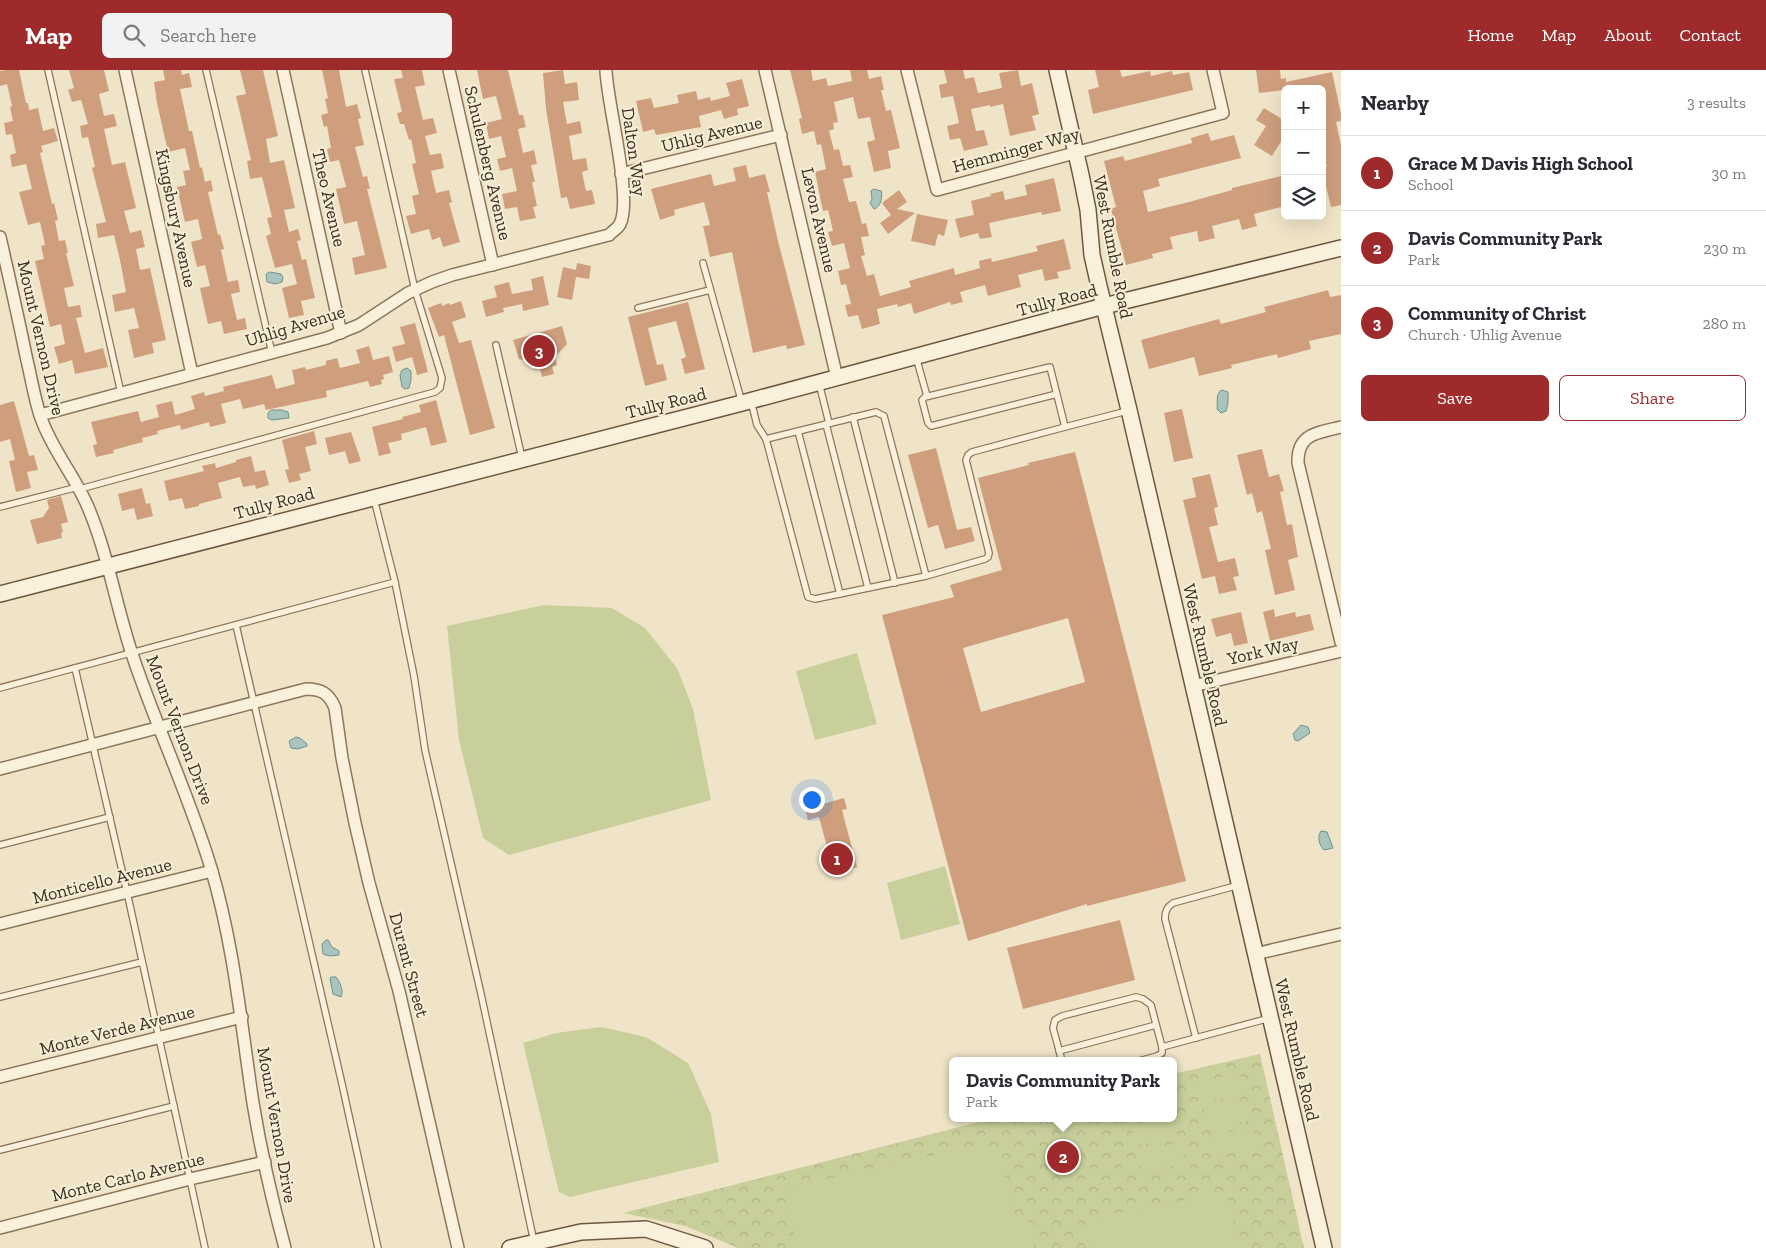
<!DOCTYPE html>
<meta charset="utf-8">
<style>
:root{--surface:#fff;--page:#f2f2f3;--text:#2b2b33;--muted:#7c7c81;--line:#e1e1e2;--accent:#9e2a2b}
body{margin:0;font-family:"Zilla Slab",serif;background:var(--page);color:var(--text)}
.controls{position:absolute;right:15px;top:15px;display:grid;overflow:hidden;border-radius:8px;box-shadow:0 5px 20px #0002}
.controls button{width:45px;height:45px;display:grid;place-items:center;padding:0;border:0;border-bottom:1px solid var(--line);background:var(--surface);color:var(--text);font:25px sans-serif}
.you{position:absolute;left:811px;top:729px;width:18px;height:18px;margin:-12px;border:4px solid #fff;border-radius:50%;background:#1a73e8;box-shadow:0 0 0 8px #1a73e833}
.badge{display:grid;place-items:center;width:32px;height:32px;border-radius:50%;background:var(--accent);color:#fff;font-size:16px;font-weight:700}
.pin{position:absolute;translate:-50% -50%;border:2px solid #fff;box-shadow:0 1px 5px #0006}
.popup{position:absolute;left:949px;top:987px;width:228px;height:65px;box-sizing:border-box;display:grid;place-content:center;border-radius:8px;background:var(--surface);filter:drop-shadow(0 1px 4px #0005);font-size:16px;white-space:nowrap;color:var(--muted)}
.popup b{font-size:19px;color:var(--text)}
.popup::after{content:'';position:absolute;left:50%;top:100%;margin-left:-10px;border:10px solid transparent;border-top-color:var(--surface)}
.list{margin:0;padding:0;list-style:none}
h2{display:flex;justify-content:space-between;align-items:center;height:65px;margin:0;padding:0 20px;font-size:21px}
h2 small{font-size:16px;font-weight:400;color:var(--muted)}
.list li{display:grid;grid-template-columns:32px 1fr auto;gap:15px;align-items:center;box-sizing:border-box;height:75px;padding:0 20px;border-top:1px solid var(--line)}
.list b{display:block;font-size:19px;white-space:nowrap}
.list p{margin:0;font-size:16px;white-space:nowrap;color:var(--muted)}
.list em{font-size:16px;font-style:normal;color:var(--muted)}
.actions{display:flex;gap:10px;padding:15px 20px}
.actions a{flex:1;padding:11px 0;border:1px solid var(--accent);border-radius:8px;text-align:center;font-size:18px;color:var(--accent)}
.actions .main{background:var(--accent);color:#fff}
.icon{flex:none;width:28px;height:28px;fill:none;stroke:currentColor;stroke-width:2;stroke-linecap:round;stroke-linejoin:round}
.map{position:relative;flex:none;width:1341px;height:1178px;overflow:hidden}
header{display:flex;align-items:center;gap:30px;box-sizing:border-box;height:70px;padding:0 25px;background:var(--accent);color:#fff}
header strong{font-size:24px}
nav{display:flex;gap:28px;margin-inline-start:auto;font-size:18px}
.search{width:350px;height:45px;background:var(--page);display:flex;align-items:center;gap:12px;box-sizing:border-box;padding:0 18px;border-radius:8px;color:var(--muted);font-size:19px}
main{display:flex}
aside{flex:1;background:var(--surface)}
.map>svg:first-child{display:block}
.park{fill:url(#park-crowns)}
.pitch{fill:#c9cf9b}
.water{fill:#a9c4bc;stroke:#6f938a}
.building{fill:#cf9f7d;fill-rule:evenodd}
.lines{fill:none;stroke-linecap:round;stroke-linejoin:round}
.lane-casing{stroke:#8d765c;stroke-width:8}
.street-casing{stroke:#8d765c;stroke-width:14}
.secondary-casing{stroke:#6f573f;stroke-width:18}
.lane{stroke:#faf1dc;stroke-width:5.5}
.street{stroke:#faf1dc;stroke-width:11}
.secondary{stroke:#faf1dc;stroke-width:15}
.labels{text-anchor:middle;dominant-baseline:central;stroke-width:4;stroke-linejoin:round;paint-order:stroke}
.street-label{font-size:18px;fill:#3d2e20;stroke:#f7eed8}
</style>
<header>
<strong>Map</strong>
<div class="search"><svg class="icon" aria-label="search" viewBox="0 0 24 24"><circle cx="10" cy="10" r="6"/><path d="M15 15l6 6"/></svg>Search here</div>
<nav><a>Home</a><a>Map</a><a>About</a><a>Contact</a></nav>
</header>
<main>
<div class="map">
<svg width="1341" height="1178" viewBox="0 0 1341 1178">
<defs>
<pattern id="park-crowns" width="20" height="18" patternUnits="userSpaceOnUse" patternTransform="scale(1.25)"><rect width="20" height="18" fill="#c9cf9b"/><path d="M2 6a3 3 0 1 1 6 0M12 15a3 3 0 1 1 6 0" fill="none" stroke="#aeb285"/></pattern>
</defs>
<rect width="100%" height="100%" fill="#f0e4c8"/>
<!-- park -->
<path class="park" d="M1260,984L1304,1178H738L685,1156L623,1143L994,1048H1173V1004Z"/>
<!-- pitch -->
<g class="pitch">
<path d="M544,535L612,538L645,558L677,598L693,639L711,730L509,785L483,768L459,670L447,556Z"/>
<path d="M857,583L877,654L815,670L796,601Z"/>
<path d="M945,796L960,854L901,870L887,813Z"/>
<path d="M601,957L646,967L688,993L711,1044L719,1092L570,1127L559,1122L523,973L556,963Z"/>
<path d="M1240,1003L1245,1023L1202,1033L1197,1013Z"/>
<path d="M1247,1029L1251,1050L1208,1059L1204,1039Z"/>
<path d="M1173,1046L1178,1066L1136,1076L1131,1056L1162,1048H1173Z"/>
<path d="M1253,1057L1258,1077L1215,1087L1210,1067Z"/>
<path d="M1181,1072L1186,1093L1143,1103L1138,1082Z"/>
<path d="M979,1075L1001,1090L1013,1143L1030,1153L1034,1178H798L796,1175L784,1119Z"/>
<path d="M1227,1123L1240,1178H1091L1085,1149Z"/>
</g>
<!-- water -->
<g class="water">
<path d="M874,119L881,121C883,126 881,137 874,139L870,133L872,129L871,121Z"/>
<path d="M270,202L281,204L283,207L282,212L275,214L267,212L266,204Z"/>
<path d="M407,298L411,301V310L409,318L405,319L402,317L400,305L402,300Z"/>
<path d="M1222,320L1228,322V333L1226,341L1221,343L1217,339C1218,333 1215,323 1222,320Z"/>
<path d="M271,340H282L288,342L289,348L272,350L268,348V343Z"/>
<path d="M1301,655L1308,657L1310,663L1298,671L1295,670L1293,664Z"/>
<path d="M296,667L300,668L307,674V676L298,679L291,678L289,671Z"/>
<path d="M1321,761L1327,762L1333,778L1324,780C1319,775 1317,767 1321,761Z"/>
<path d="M326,870H328L332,877L339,881V885L330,886L323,884L322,874Z"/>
<path d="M331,907H336C340,912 344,921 341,927L333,924L330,909Z"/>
</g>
<!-- building -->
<g class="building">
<path d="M6,0H19L26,33H28L29,40L38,38L43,61L54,58L58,71L41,76L43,82L40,83L52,134L54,133L58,150L55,151L59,171L65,170L68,183H66L74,216L64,218L68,237L80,235L82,247L76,248L85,283L103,278L108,297L75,304L72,290L59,294L54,277L65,274L61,254L50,257L35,191L44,189L41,176L45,175L40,152L28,155L19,122L32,119L26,94L12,97L10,85L16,83L12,64L6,65L4,53L13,51L10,37L12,36L7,14L0,16V1Z"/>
<path d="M69,0H104L109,21L99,24L104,46L114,44L117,56L104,59L112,95L125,92L136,138L124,141L130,163L141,160L145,177L136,179L140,200L150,198L166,270L152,273L154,283L134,288L128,260L139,258L134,238L115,242L112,225L126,222L120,190L114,165L98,168L96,154L106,152L92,98L95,97L88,67L82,68L80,56L88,54L81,30L72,32L68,20L74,18Z"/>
<path d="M163,0H181L182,5L189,3L192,17L180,19L189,61H192L200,98L202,97L205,112L211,110L213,121L208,122L218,165L220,164L224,179L221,180L228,212L238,210L240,222L231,224L237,250L245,248L247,259L224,264L221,251L208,254L200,218L210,216L205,195L197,197L191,172L202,169L198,149L185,152L177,117L186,115L183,101L190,100L185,78L168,82L157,33L154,12L165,10Z"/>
<path d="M240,0H263L278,66L266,69L270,93L284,90L295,138L284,140L289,162L298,159L301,170L297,171L302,190L306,189L315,228L301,231L304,245L289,248L282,218L297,214L292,194L275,198L266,166L271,164L267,148L272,147L262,107L250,109L247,91L251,90L236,26L246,24Z"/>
<path d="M322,0H339L346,37L357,34L361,48L358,49L364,75L355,77L363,107L367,106L370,119H367L387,198L355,205L352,188L365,185L357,151L344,154L336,119L346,117L339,90L330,92L327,79L331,78L327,56L324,57L321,45L328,43L325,29L328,28Z"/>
<path d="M401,0H422L425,15L415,17L423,50L433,48L437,63L425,66L430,85L441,83L444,98L431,101L436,123L449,120L452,132L449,133L460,172L443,177L440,167L432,170L429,159L411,164L406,146L416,144L412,126L419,124L412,94L416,93L411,69L409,70L404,54H400L397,43L402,42L394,9L403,8Z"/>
<path d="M477,0H508L519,45H523L526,57L518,59L523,83L534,80L537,94L531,95L535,112H532L537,136L533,137L536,148L520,151L517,137L505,139L502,124L517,121L512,98L500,101L497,89L506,87L501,66L489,69L486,53L502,49L496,26L483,29Z"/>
<path d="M563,0L565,14L577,12L579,30L563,32L567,54L580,51L582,63L569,66L573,90L586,88L588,100L582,102L586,121L592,120L595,134L570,139L567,127L561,128L546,39L543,3Z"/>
<path d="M790,0H811L813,11L826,8L828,16L852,11L850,0H867L869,9L881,6L884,20H881L886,41L891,40L900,78L888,81L891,98L874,102L867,72L875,70L870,47L858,49L853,27L834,32L838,52L833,53L834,59L829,61L834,80L839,79L843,96L850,95L853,107L843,109L849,132L856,131L862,154L866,153L869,166L861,167L865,185L861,186L867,206L874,204L880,226L911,217L909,211L954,198L955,205L980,198L979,191L991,188L992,192L1038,181L1036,176L1064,169L1071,199L1057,202L1059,208L1045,211L1042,199L1018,205L1021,217L988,226L985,215L960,222L963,232L951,235L950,232L914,244L911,233L898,237L897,234L877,239L880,254L862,259L858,245L848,247L845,235L851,234L846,214L841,215L838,201L850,198L844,173L832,176L828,162L833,161L828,140L823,141L820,127L815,102L826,99L821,74L817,75L814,61L802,64L799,49L802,48Z"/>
<path d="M944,0H963L965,9L974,7L978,23L1002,18L999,3L1018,0L1021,16L1032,13L1039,44L1032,46L1036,60L1010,66L1003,34L990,37V35L971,39L976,61L984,60L988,75L964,81L960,68L950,70L947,56L959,53L953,26L941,28L939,15L947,13Z"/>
<path d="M1095,0H1120L1122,7L1150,1L1151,6L1172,1L1173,5L1189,2L1193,20L1093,44L1088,20L1099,17Z"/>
<path d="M1256,0H1280L1281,9L1286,8V12L1332,2L1341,44V51L1336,52L1341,75V135L1331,137L1322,99L1327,97L1322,74V19H1285V20L1259,23Z"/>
<path d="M742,9L749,36L737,39L738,45L724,49L721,40L699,46L701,57L656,65L654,59L643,62L636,31L651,28L654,38L679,33L677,25L696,21L698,30L710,27L711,31L730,26L726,13Z"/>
<path d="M1264,38L1285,51V65L1272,86L1254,75L1266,56L1256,50Z"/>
<path d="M1208,63L1211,71L1234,65L1241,88L1158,109L1160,116L1143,121L1148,142L1189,132L1232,120V118L1285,105V136L1254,144L1257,156L1242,160L1239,149L1212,156L1215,168L1199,172L1197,161L1170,167L1173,179L1152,184L1153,188L1126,195L1111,139L1116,137L1104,91L1123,86L1125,91L1192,73L1191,68Z"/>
<path d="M746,95L749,108L765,104L770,122H767L778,171L805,275L787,279L786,275L753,283L732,182L710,187L703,156L710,155L704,132L674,140L675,145L660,150L651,119L711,104L714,116L736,111L733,98Z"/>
<path d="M1054,108L1061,141L1042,145L1041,142L989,153L992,167L980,169L978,163L960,168L955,149L974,145L971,131L991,126L990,124L1003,121L1005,130L1027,125L1025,115Z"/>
<path d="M899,120L907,132L897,139L915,143L888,164L880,153L891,145L882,133Z"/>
<path d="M917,144L948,150L944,166L938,164L935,176L911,171Z"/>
<path d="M577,193L591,196L589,209L576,207L572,230L557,227L563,197L576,200Z"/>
<path d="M543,206L549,235L523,241L522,234L503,238L504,242L486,247L482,231L497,227L494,216L509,212L512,224L533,220L531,209Z"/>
<path d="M1328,220L1330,227L1341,225V264L1309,271L1311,279L1278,288L1277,284L1231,295L1232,298L1199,306L1194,287L1149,299L1141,270L1219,249L1221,254L1266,242L1264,237Z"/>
<path d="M461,231L466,247L452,252L459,273L471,270L495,358L470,365L444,265L439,267L428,238L441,233L442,236L449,233L450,235Z"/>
<path d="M688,232L705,299L685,304L681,289L686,287L676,251L648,258L657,295L663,294L667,310L645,316L628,247Z"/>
<path d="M415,253L428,302L417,305L412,287L396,292L392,277L405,274L400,257Z"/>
<path d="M562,256L567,274L555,287L557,295L552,297L554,304L542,307L540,299L535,300L533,292L519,289L513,270Z"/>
<path d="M369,276L373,290L389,286L393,302L383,305L384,309L381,310L382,314L370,317L368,311L326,321L327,327L266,340L264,334L243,339L240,329L221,334L226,353L210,357L209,352L181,360L180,355L157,361L158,364L142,368L143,372L113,380L114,383L96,387L93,375L97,374L91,352L138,341L141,352L159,347L156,335L172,331L175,345L195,339L191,326L204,322L205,326L224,321L223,317L272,305L276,319L295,314L292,300L305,297L306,300L326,295V291L337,288L340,298L360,293L356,280Z"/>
<path d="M436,330L447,372L431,376L426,357L401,364L402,370L388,373L391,383L379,386L372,357L403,349L402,347L421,342L419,335Z"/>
<path d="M14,331L29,386L34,385L38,400L27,402L31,418L16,422L9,391L15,390L10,369L0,372V335Z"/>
<path d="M1182,339L1193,388L1174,392L1164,343Z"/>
<path d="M314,361L317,374L305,377L311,401L299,404L301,410L289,413L285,400L289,399L282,370Z"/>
<path d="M351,362L361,391L349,394L345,381L329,385L325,368Z"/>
<path d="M936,378L957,460L971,457L975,471L945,479L938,455L928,458L908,385Z"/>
<path d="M1262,379L1269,407L1279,404L1284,421L1280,422L1287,455L1292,454L1298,487L1288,490L1295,520L1275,525L1265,480L1271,479L1262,441L1257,443L1252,423L1247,425L1237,385Z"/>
<path d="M1075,382L1186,811L1087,836V834L968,871L882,545L954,527L950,515L1002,500L978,408L1029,395L1028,393ZM1068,548L1085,612L981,642L963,578Z"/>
<path d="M251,386L255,402L265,400L269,415L256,419L255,415L243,417L240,407L218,413L222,428L199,434V436L185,439L182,428L169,431L164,411L204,401L202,396L215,393L216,398L236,392V390Z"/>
<path d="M1210,404L1218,437L1214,438L1218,455L1209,457L1218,492L1235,488L1239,506L1233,507L1237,520L1219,524L1215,506L1202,509L1183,430L1196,427L1192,408Z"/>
<path d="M142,418L146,434L150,433L153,446L137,450L134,438L122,441L118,424Z"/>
<path d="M61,426L68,452L61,454L63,462L61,463L62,468L37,474L30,450L43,447L49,438L47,430Z"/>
<path d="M1274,539L1275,547L1295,542L1296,547L1310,544L1314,560L1270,571L1263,542Z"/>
<path d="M1241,542L1248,573L1234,576L1231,563L1216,567L1211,549Z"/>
<path d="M844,728L847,739L842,740L857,797L834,803L819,747L808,750L805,739Z"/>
<path d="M1120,850L1135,910L1023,939L1007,878Z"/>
</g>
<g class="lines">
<!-- lane casing -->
<g class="lane-casing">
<g id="lane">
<path d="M48,0L121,323"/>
<path d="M206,0L272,283"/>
<path d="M703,193L742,333"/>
<path d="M638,238L710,220"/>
<path d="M496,275L522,388"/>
<path d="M916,287L927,326"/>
<path d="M819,313L829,353"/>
<path d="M1057,324L931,356L928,353L922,330L925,327L1050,297L1065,357L1127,341"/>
<path d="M751,331L757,355L766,369"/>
<path d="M853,347L895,513"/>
<path d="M826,354L868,518"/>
<path d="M798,361L840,524"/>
<path d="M80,419L435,322L440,318L442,308L415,220L365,0"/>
<path d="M374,429L395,512L414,606L425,680L481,924L534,1172"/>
<path d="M0,437L78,417"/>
<path d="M926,506L884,346L876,342L766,369L808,527L815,529L926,506L985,489L988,487L989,483L966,390L968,385L972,382L1065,357"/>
<path d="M236,555L342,1014L378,1178"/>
<path d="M75,598L127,822L205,1178"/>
<path d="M0,618L395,512"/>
<path d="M0,775L110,747"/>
<path d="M0,927L142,892"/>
<path d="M1196,968L1165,849C1165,841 1167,837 1173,833L1239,815"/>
<path d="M1162,977L1270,948"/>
<path d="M1059,981L1156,955"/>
<path d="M1062,991L1053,958L1055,950L1062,946L1136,927L1143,929L1151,935L1162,977V983L1157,986L1139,991"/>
<path d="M0,1080L174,1036"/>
</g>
</g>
<!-- street casing -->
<g class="street-casing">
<g id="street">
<path d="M125,0L192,304"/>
<path d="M283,0L341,263"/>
<path d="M449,0L493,195"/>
<path d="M765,0L837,308"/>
<path d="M907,0L937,120L1223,43L1213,0"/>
<path d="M621,104L781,65"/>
<path d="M0,167C9,207 18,246 26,286C31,306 34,328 41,348C52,380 75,406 88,437C108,484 116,536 132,584C156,656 189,725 211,798C234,875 241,954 253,1033C261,1082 272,1130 285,1178"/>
<path d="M40,345L327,268L359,255L408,223L432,212L452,205L609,165C613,161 618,158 620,154C633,128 607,34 606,0"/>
<path d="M1341,357C1318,363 1297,363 1298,393L1341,572"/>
<path d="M1193,616L1341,581"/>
<path d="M0,699L306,619C321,619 329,623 335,638L342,688L355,753L369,813L399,921L458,1178"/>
<path d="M0,854L212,801"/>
<path d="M1255,884L1341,864"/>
<path d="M0,1007L242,947"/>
<path d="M0,1158L190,1109L265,1092"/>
</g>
</g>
<!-- secondary casing -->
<g class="secondary-casing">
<g id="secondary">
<path d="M1057,0L1081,105L1088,140L1092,185L1099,216L1129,340L1324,1178"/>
<path d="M0,524L742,333L1104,236L1341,178"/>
<path d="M510,1178L581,1162L646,1159L705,1178"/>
</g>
</g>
<!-- lane -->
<use href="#lane" class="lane"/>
<!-- street -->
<use href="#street" class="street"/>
<!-- secondary -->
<use href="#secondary" class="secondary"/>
</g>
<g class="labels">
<!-- street labels -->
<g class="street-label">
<text transform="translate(712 64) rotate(-14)">Uhlig Avenue</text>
<text transform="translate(1016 80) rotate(-15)">Hemminger Way</text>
<text transform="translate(634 82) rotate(82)">Dalton Way</text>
<text transform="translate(488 93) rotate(77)">Schulenberg Avenue</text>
<text transform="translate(329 128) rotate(77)">Theo Avenue</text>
<text transform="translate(176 148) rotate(78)">Kingsbury Avenue</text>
<text transform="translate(819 150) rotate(77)">Levon Avenue</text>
<text transform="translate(1113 177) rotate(79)">West Rumble Road</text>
<text transform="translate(1057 230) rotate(-15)">Tully Road</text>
<text transform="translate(295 256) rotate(-17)">Uhlig Avenue</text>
<text transform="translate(41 268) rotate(77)">Mount Vernon Drive</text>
<text transform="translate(666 333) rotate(-14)">Tully Road</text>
<text transform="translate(274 433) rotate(-15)">Tully Road</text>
<text transform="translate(1263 581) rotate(-13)">York Way</text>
<text transform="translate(1205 585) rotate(77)">West Rumble Road</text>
<text transform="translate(180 660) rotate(69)">Mount Vernon Drive</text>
<text transform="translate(102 811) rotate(-14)">Monticello Avenue</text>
<text transform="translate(409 895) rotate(75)">Durant Street</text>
<text transform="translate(117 960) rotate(-14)">Monte Verde Avenue</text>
<text transform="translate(1297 980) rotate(77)">West Rumble Road</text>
<text transform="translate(277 1055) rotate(80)">Mount Vernon Drive</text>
<text transform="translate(128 1107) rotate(-14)">Monte Carlo Avenue</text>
</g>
</g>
</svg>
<div class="controls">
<button>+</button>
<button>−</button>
<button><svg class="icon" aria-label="layers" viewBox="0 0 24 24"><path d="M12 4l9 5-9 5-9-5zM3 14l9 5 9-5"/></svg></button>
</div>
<div class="you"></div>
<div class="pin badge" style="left:837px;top:789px">1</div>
<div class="pin badge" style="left:1063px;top:1087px">2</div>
<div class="popup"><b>Davis Community Park</b>Park</div>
<div class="pin badge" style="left:539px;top:281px">3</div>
</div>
<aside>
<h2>Nearby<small>3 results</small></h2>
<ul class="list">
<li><span class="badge">1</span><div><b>Grace M Davis High School</b><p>School</p></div><em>30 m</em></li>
<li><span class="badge">2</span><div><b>Davis Community Park</b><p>Park</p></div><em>230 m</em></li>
<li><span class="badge">3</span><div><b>Community of Christ</b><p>Church · Uhlig Avenue</p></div><em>280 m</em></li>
</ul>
<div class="actions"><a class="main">Save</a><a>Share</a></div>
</aside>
</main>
